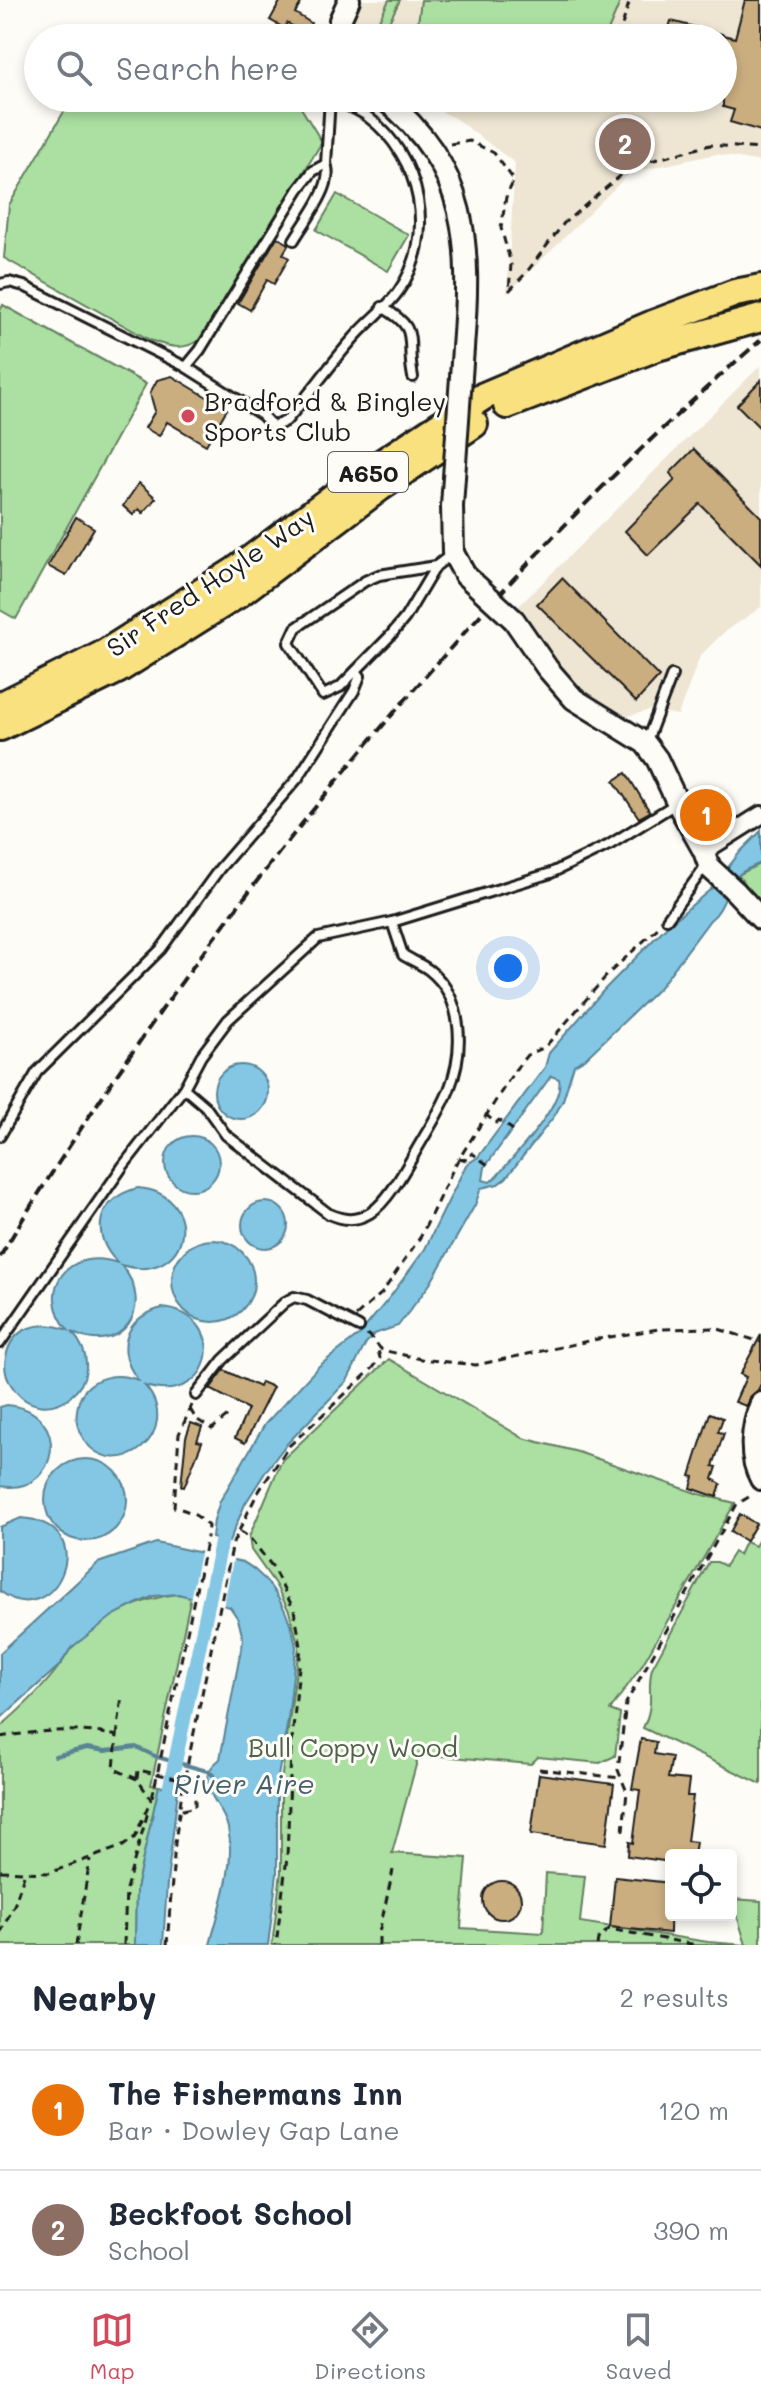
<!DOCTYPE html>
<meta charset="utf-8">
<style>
:root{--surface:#fff;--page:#f2f2f3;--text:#1f2937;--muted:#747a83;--line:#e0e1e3;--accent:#d1495b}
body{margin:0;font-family:Mali,sans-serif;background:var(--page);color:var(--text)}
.controls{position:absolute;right:24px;bottom:24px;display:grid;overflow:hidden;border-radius:8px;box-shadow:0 4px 12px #0003}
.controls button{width:72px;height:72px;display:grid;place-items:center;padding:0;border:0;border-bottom:2px solid var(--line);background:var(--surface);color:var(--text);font:40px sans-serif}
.you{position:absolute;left:508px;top:968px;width:28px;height:28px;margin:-20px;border:6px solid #fff;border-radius:50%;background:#1a73e8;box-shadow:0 0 0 12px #1a73e833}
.badge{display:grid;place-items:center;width:52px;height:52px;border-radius:50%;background:var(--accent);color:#fff;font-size:26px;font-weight:700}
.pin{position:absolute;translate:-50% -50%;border:4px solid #fff;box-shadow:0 2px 8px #0006}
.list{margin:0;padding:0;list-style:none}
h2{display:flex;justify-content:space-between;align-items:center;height:104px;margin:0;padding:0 32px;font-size:34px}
h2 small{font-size:26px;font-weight:400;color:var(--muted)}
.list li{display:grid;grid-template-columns:52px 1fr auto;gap:24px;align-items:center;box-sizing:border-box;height:120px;padding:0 32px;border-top:2px solid var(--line)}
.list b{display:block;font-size:30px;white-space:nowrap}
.list p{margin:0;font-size:26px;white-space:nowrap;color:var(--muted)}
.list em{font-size:26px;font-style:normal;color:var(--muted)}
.icon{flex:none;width:44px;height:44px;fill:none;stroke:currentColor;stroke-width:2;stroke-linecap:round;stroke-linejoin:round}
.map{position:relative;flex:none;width:761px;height:1945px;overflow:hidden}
.search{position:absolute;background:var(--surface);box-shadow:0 4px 12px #0003;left:24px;right:24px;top:24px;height:88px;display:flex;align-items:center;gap:20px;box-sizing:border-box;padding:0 28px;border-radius:44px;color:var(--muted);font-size:30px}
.sheet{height:344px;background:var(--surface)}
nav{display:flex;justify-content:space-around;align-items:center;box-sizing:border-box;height:112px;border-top:2px solid var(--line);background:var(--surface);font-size:22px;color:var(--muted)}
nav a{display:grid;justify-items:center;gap:4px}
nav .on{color:var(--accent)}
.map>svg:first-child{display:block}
.built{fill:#eee5d3}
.green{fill:#abe0a2;stroke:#647e5f;stroke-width:2}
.water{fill:#83c7e4;stroke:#5a8394;stroke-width:2;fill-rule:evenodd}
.pier{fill:#fdfcf7}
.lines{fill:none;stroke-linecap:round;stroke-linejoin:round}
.stream{stroke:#5a8394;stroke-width:4}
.canal{stroke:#83c7e4;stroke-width:14}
.building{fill:#cbae80;stroke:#1c1c1c;stroke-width:2}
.service-casing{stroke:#1c1c1c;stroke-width:14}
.minor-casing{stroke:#1c1c1c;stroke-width:22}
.tertiary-casing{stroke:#1c1c1c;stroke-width:26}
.trunk-casing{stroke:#1c1c1c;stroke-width:32}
.path{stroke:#1c1c1c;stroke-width:3;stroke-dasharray:8 6;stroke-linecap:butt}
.service{stroke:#fdfcf7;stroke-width:8}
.minor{stroke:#fdfcf7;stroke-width:16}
.tertiary{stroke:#fdfcf7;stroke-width:20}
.trunk{stroke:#fae180;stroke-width:26}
.rail{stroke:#1c1c1c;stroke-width:4;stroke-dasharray:12 6;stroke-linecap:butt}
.tertiary-bridge-casing{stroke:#1c1c1c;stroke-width:26;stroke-linecap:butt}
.path-bridge{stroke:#1c1c1c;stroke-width:3;stroke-dasharray:8 6;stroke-linecap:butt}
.tertiary-bridge{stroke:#fdfcf7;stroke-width:20}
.poi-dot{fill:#d1495b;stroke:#fdfcf7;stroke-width:3}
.labels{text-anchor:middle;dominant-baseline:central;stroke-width:6;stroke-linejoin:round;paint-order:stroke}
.shield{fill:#fdfcf7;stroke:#605f5e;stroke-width:2}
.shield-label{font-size:24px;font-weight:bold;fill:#1c1c1c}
.poi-label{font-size:26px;fill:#1c1c1c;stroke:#fdfcf7;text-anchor:start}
.street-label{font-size:26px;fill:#1c1c1c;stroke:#fdfcf7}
.park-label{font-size:26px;fill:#4e614b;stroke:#fdfcf7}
.water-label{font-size:28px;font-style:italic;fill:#45606c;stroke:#fdfcf7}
</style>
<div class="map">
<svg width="761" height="1945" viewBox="0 0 761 1945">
<rect width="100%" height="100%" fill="#fdfcf7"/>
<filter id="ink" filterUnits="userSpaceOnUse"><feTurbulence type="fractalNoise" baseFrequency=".0125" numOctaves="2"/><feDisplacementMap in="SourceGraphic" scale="16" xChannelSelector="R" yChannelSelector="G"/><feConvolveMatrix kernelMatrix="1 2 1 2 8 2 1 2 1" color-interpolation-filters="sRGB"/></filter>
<g filter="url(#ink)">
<!-- built -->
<g class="built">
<path d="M359,0H761V162L716,154L630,173L507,294L515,163L456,119L415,98H723V38H351L350,33Z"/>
<path d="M761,365V607L722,634L700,656L678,715L651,710L628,716L582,692L515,610Z"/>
</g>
<!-- green -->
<g class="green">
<path d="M389,0H400L381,38H370Z"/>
<path d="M421,0H621L605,38H421L418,23Z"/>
<path d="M154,27L173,38H107L110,34Z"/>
<path d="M72,98H295L322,142L203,338C184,351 171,348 150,340L4,258L9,205Z"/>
<path d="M463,98H560C527,117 496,112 463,98Z"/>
<path d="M337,194L409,235L388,271L316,230Z"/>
<path d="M3,305L146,384L16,619L0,610V311Z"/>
<path d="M761,863V900H758L738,875Z"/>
<path d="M389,1359L523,1438L578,1452L699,1494L735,1503L641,1667L610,1710L620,1714L615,1756L600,1763L538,1757L531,1764L419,1754L392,1853L467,1858L461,1928L543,1933L546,1873L585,1876L580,1922L708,1942L746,1945L732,1899L761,1901V1945H272L281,1872V1782L299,1647L289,1611L275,1584L251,1550L249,1537L282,1460Z"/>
<path d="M761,1536V1784L643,1728C656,1700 646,1693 652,1668L709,1562H717L725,1566L734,1552L739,1555L745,1542L755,1546Z"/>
<path d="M177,1594L191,1596L151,1785L159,1786L136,1889L135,1945H0V1727C21,1709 44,1687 60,1665C64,1661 66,1655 70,1650C93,1620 141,1598 177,1594Z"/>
</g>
<!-- water -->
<g class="water">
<path d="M761,831V863C753,867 744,869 738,876C725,889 725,909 710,920L660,987L585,1059L574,1065L563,1100L555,1115L506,1178L498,1184L481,1188L475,1205L430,1284L398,1326L374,1334L366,1343L347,1381L285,1446L266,1471L245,1504L229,1542L212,1538L214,1520L220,1501L265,1424L319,1366L359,1335L390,1297L425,1249L466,1165L478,1157L545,1067L549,1053L604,990L666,927L711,889L741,851ZM551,1076L559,1079C565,1104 513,1157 497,1176L490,1182L483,1180L485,1167Z"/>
<circle cx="241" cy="1092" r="27"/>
<circle cx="192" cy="1163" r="27"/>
<path d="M138,1188C206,1193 192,1286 121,1265C158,1308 119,1358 72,1332C117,1383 43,1435 12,1386C6,1378 4,1367 6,1357C12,1325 43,1320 68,1330C35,1289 69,1246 118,1263C89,1235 97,1198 138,1188Z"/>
<circle cx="265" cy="1225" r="23"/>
<circle cx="213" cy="1281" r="41"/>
<path d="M162,1308C231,1314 216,1407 145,1386C185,1432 117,1486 84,1440C78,1431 75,1421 77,1410C81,1379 112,1370 138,1380C115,1350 124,1318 162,1308Z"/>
<path d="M7,1405C73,1410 60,1497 0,1486V1407Z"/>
<circle cx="86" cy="1500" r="41"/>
<path d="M21,1518C105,1524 54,1635 0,1591V1527Z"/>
<path d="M156,1543L243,1562C272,1578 291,1615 296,1647L288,1720L277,1782V1874L268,1945H210C219,1908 236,1867 228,1828C222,1801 189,1783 220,1759L243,1639L238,1619L230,1607L178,1594L154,1596L136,1604L114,1615L71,1648L60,1665L0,1719V1653L98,1563Z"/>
<path d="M159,1786L178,1790L167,1883L163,1945H135L136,1889Z"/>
</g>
<!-- pier -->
<path class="pier" d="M201,1549L234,1556L223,1608L190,1600Z"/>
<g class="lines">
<!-- stream -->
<path class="stream" d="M55,1756L87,1748L105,1751L136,1747L157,1757L207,1771L213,1775"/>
<!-- canal -->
<path class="canal" d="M166,1805L225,1524"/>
</g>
<!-- building -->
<g class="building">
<path d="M281,0H303L295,13L311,23L305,33L287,23L284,28L270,20Z"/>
<path d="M745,0H761V131L730,122L734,110L723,107V35L735,38Z"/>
<path d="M671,21L722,34L721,38H666Z"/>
<path d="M277,237L289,244L283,254L289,258L274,284L267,280L250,310L238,303Z"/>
<path d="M172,376L227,409L206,445L167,422L159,436L145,428L155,411L150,393L157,380Z"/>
<path d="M761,380V429L737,405Z"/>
<path d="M694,449L761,517V565L700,504L648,555L625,531L675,480L670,473Z"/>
<path d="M139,483L156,498L143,513L139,509L133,515L123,506Z"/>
<path d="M76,517L94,528L66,576L48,566Z"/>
<path d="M562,578L659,677L636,702L537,604Z"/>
<path d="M626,773L650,812L639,818L614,781Z"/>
<path d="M697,792L703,802L712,797L726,820L719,824L720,828L710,834L689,797Z"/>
<path d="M761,1335V1384L758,1390L749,1398L746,1406L735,1402L746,1377L740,1374Z"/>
<path d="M224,1370L259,1387L261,1382L273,1387L245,1443L235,1438L248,1409L210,1389Z"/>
<path d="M710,1413L723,1418L718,1432L724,1433L713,1466L717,1467L713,1479L721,1484L717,1497L691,1488L694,1477L690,1476Z"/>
<path d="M191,1423L202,1427L197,1441L202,1442L184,1487L181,1486L186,1437Z"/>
<path d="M740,1514L756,1524L746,1541L730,1532Z"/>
<path d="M641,1739L656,1742L654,1754L672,1757L668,1778L689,1780L687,1796H693L687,1841L696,1842L694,1855H671V1862L628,1856L629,1842L633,1843L640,1790L632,1789Z"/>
<path d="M539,1774L614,1784L606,1844L531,1834Z"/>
<path d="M615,1877L671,1883L670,1933L610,1927Z"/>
<circle cx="502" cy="1900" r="19"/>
</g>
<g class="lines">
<!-- service casing -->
<g class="service-casing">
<g id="service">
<path d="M294,240C305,221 335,185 326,164"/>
<path d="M0,284L9,282L24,286L186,367L200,350L299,189L313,171L326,164L330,98"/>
<path d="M382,307C422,330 405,338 413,377"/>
<path d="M186,367L262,415L273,427L286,421C309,395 329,366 352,340C366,323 386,309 398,292C438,236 421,157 368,117C357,108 343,104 330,99"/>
<path d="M436,566L379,575L365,581L296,628L289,643L323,695L340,687L390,636L405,618L436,566L452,554"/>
<path d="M646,743L672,675"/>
<path d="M667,919L707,864"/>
<path d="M184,1088L205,1106L226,1135L329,1214C343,1220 355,1222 370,1213C388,1202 406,1168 417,1149C428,1130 441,1110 449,1090C464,1052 465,998 429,970C421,964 411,960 403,955L392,922"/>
<path d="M0,1136L37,1072L161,949L220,868L298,778L354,691L360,676L356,671"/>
<path d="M0,1343L123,1166L184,1088L201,1056L228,1020L318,938L392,922L551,873L609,845L677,803"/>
<path d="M196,1395L223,1360L285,1302L294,1297L307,1300L359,1327"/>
</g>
</g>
<!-- minor casing -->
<g class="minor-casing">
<path id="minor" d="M704,851L761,815"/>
</g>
<!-- tertiary casing -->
<g class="tertiary-casing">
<g id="tertiary">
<path d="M339,38L340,20L349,0"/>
<path d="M383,98C470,167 471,245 463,348"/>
<path d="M452,506L453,553L465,575"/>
<path d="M514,620L547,668L574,699L645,743L657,759L681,810L704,851L710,868"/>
<path d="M735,891L761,919"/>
<path d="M761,1403C752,1427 748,1456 761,1479"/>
</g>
</g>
<!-- trunk casing -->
<g class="trunk-casing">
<g id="trunk">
<path d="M507,405L657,347L761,318"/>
<path d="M0,706L102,655L235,571L359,478L484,396L653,324L735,293L761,288"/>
<path d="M0,727L119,669L237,595L379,488L474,424"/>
</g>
</g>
<!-- path -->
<g class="path">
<path d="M618,38L630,0"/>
<path d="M450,144L470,141L494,153L514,180L506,197L501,228L511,264L509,291"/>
<path d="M509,291L526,273L564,223L632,166L710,145L761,149"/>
<path d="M485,1114L496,1123L499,1120L513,1130"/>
<path d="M459,1158L467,1160L472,1153L488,1165"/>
<path d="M356,1316L382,1293L421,1236L455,1165L515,1070L527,1055L545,1047L608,974L660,926"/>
<path d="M367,1334L382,1350L421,1359L476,1365L598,1339L659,1329L715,1328L761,1342"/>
<path d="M192,1405L179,1434L174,1507C189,1511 198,1515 208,1526L207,1537"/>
<path d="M190,1409L196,1419L212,1429L229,1415"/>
<path d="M239,1531L249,1537L272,1566L294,1610L301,1646L291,1751L287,1857L276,1945"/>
<path d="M233,1543L257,1494L289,1446L373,1368L380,1358L377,1346"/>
<path d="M117,1736L122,1696"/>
<path d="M0,1737C38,1731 79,1727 117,1736L114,1769L137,1779L151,1799"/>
<path d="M539,1769L621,1778"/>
<path d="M137,1779L138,1770L195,1782V1807L179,1811"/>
<path d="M152,1797L155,1785"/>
<path d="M623,1831L627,1792L618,1770L626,1703L737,1504L754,1494"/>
<path d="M0,1871L49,1873L123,1846L135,1837L151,1799"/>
<path d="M0,1934L15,1903L24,1875"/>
<path d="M76,1945L90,1859"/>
<path d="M124,1945L126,1889L148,1812"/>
<path d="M167,1945L175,1843L182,1791"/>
<path d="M379,1945V1933L393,1870"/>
<path d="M597,1945L598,1939L609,1929L697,1945"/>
</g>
<!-- service -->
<use href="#service" class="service"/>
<!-- minor -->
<use href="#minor" class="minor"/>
<!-- tertiary -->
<use href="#tertiary" class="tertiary"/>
<!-- trunk -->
<use href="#trunk" class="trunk"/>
<!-- rail -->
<path class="rail" d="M0,1257C26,1212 55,1168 84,1124C176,984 276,851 385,723C501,588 625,456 761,340"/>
<!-- tertiary-bridge casing -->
<g class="tertiary-bridge-casing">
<g id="tertiary-bridge">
<path d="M452,506L463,348"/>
<path d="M465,575L514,620"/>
<path d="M710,868L735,891"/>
</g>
</g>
<!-- path-bridge -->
<g class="path-bridge">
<path d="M155,1785L207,1537"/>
<path d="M182,1791L233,1543"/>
</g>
<!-- tertiary-bridge -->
<use href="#tertiary-bridge" class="tertiary-bridge"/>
</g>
</g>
<!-- markers -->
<circle class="poi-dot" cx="188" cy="416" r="8"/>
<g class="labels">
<!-- shield labels -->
<rect class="shield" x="328" y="452" width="80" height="40" rx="6"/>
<g class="shield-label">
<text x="368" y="472">A650</text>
</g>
<!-- poi labels -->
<g class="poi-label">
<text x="204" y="401">Bradford &amp; Bingley<tspan x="204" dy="30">Sports Club</tspan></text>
</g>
<!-- street labels -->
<g class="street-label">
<text transform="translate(210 582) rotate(-34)">Sir Fred Hoyle Way</text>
</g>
<!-- park labels -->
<g class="park-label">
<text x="353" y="1747">Bull Coppy Wood</text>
</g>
<!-- water labels -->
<g class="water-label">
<text x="244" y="1783">River Aire</text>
</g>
</g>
</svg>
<div class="controls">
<button><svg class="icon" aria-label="locate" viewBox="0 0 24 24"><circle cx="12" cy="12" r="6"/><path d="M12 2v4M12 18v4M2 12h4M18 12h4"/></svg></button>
</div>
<div class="you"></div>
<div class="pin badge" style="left:706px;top:815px;background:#e8710a">1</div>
<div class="pin badge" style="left:625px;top:144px;background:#8d6e63">2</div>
<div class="search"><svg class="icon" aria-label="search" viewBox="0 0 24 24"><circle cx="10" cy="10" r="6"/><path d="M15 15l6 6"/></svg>Search here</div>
</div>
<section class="sheet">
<h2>Nearby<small>2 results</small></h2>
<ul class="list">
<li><span class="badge" style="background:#e8710a">1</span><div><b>The Fishermans Inn</b><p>Bar · Dowley Gap Lane</p></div><em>120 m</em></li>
<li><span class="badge" style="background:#8d6e63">2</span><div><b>Beckfoot School</b><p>School</p></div><em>390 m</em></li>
</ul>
</section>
<nav>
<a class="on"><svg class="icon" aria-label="map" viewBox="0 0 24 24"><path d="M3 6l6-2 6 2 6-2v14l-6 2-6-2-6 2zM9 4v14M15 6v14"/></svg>Map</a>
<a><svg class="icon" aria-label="directions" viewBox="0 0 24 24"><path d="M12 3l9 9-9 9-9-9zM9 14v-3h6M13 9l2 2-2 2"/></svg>Directions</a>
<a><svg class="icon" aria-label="saved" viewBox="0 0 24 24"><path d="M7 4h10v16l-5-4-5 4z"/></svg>Saved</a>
</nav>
